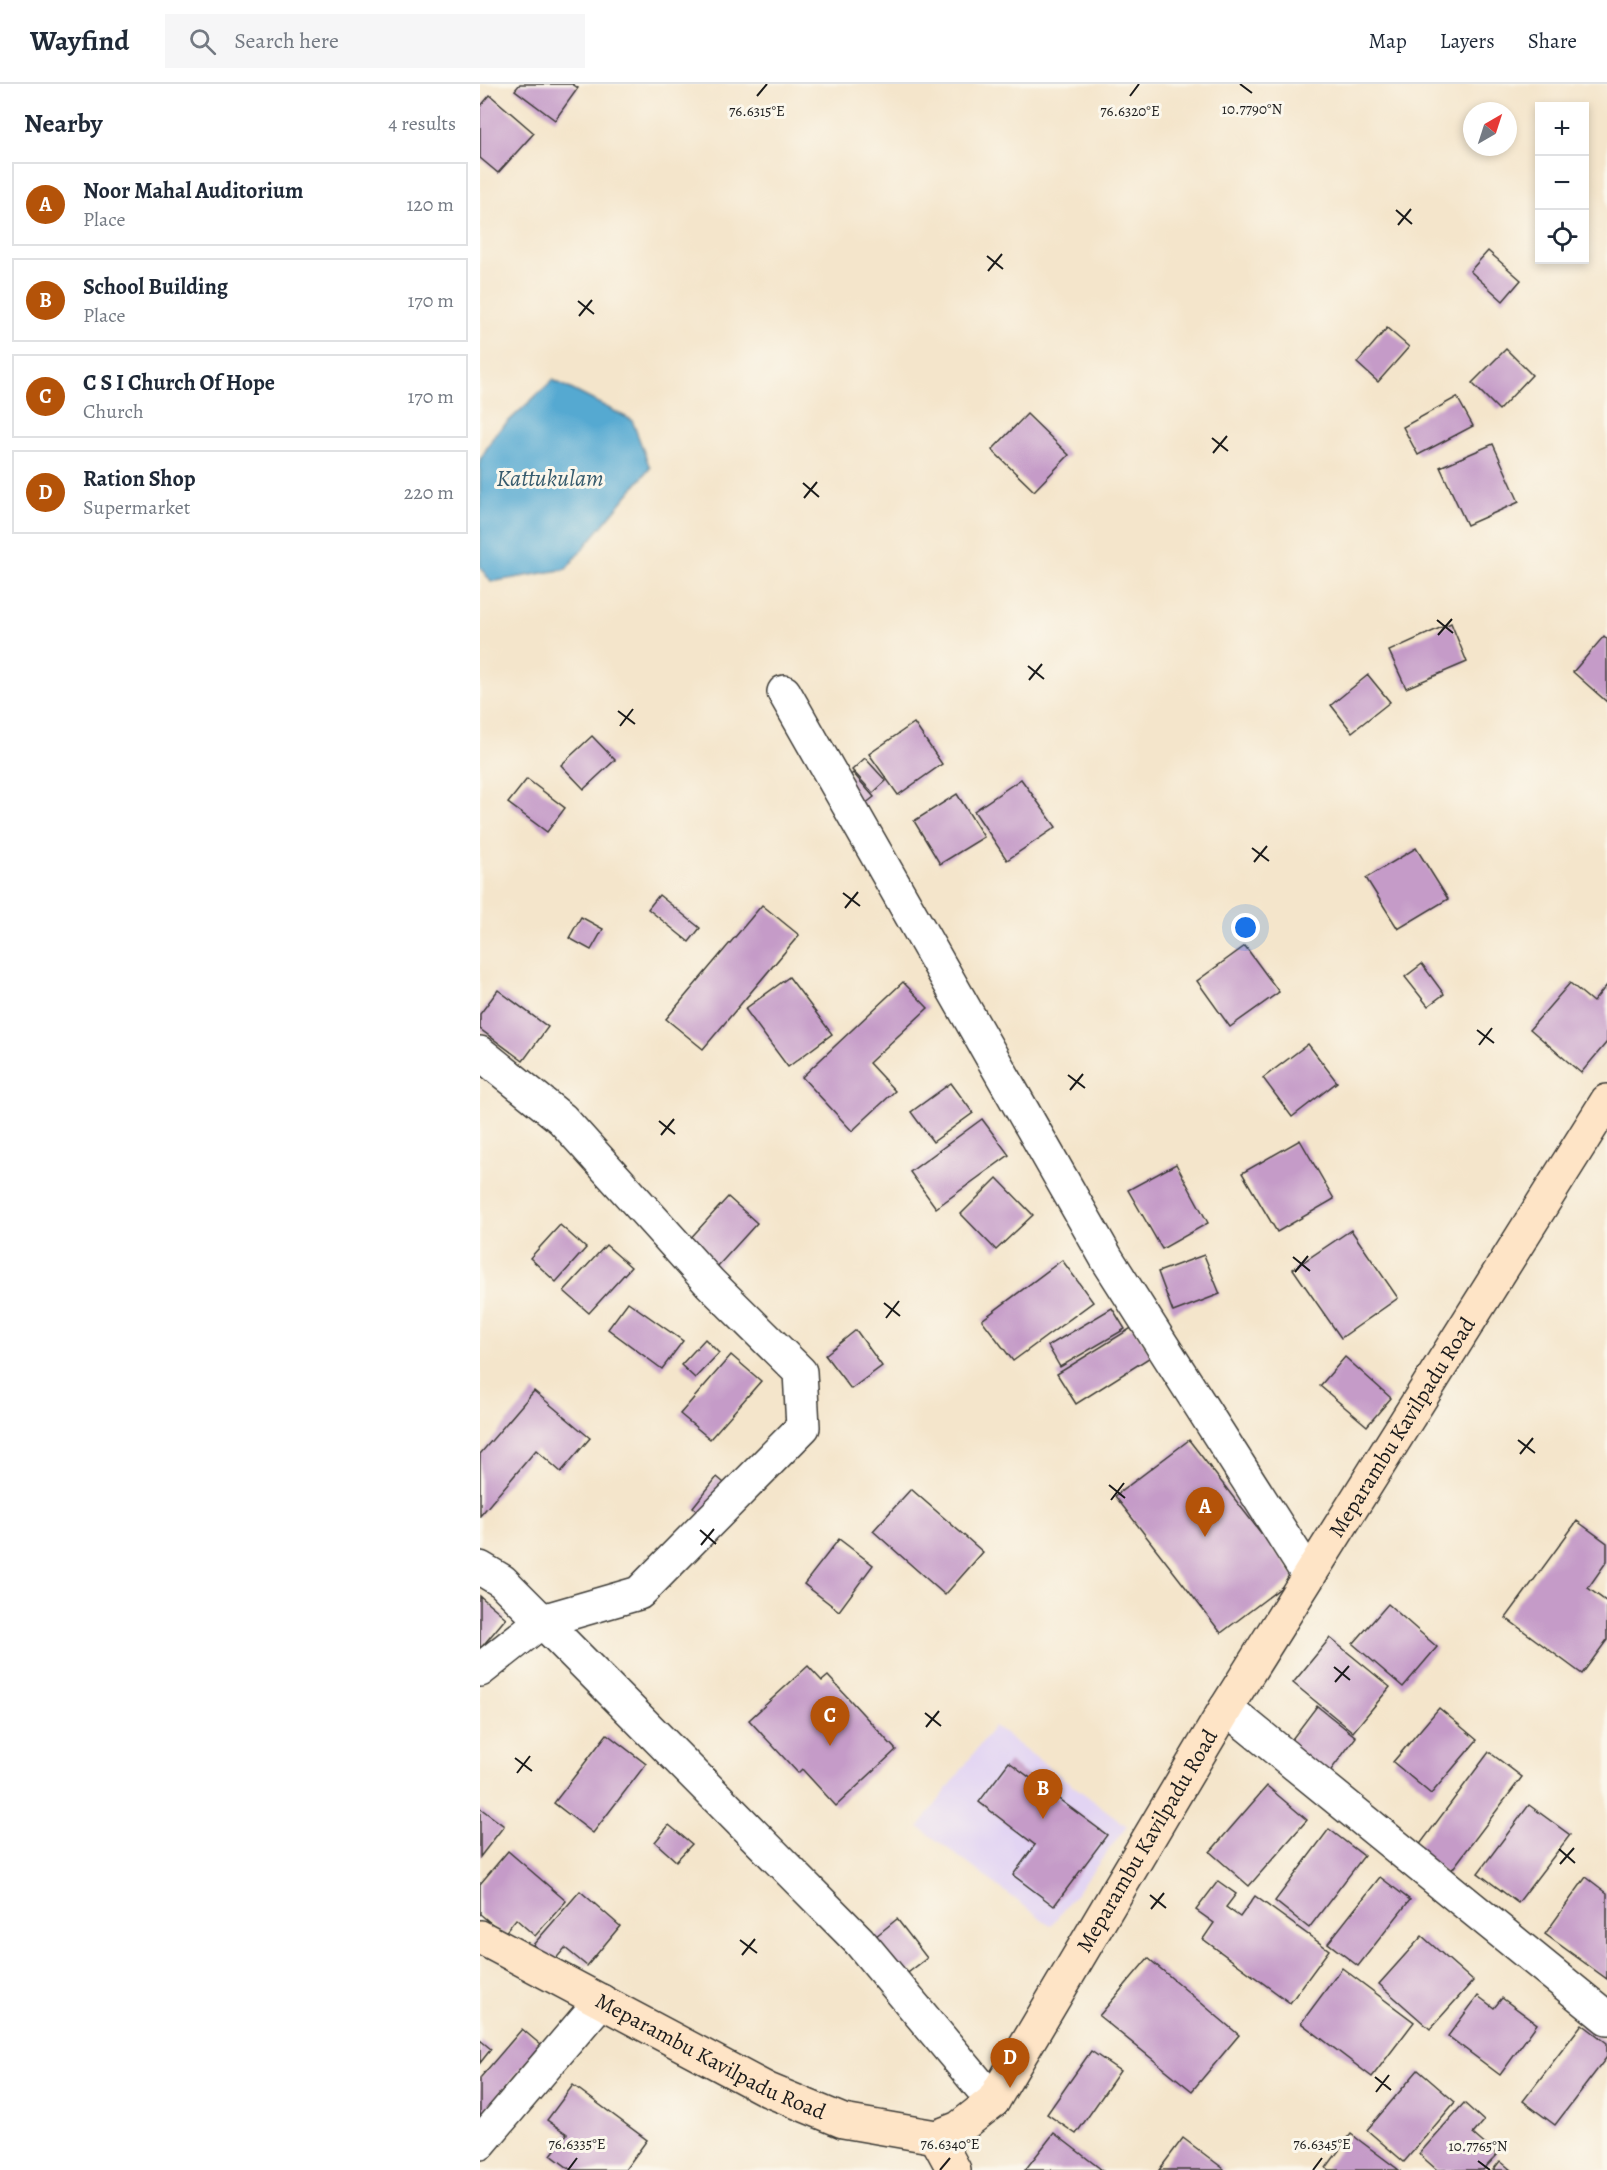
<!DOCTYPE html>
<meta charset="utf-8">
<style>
:root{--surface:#fff;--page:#f6f6f7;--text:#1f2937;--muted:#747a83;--line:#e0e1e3;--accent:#b45309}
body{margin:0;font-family:Alegreya,serif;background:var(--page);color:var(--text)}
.controls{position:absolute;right:18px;top:18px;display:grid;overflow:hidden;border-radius:0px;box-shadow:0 3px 9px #0003}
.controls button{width:54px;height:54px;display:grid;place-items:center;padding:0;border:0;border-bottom:2px solid var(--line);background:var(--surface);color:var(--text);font:30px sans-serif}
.compass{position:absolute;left:983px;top:18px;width:54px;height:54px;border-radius:50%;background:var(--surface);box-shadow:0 3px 9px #0003;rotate:39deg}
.you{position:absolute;left:766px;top:844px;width:21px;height:21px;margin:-15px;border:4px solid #fff;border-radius:50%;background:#1a73e8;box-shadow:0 0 0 9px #1a73e833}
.badge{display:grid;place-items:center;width:39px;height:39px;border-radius:50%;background:var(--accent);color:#fff;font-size:20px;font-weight:700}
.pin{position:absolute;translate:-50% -50px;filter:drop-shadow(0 2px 3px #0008)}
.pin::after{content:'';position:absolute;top:32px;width:21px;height:18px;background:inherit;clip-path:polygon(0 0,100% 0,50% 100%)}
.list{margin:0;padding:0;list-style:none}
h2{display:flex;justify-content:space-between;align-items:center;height:78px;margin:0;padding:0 24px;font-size:26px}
h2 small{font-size:20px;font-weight:400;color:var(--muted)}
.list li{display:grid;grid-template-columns:39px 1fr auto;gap:18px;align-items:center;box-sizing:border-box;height:84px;margin:0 12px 12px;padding:0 12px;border:2px solid var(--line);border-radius:0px}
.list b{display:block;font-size:22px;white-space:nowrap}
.list p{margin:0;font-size:20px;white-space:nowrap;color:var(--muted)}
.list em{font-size:20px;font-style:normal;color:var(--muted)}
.icon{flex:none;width:33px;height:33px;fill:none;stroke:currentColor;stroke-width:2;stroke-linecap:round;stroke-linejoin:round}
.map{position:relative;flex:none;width:1127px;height:2086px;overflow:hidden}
header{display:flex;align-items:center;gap:36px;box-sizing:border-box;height:84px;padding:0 30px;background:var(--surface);border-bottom:2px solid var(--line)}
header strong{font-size:28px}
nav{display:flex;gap:33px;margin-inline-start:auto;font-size:21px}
.search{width:420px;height:54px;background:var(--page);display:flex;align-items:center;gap:15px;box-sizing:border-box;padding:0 21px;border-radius:0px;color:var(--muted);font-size:22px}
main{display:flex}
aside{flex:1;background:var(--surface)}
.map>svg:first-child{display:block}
.built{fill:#e2d4f3}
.water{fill:#55a9d1;stroke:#386276;stroke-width:1.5}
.building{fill:#c59bc8}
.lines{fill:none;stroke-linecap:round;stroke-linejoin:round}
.street-casing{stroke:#3c3a36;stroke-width:36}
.secondary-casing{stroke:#3c3a36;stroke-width:36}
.street{stroke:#fff;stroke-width:33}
.secondary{stroke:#fee4c6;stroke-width:33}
.ticks{fill:none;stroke:#1c1c1c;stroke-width:2}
.labels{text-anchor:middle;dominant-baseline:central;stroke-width:6;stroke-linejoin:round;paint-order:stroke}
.street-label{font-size:22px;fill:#1c1c1c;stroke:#fbf7ec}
.water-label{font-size:24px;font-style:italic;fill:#365b6d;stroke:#fbf7ec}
.ticks-label{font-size:15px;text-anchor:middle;fill:#1c1c1c;stroke:#fbf7ec;stroke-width:6;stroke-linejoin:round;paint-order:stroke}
</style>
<header>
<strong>Wayfind</strong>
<div class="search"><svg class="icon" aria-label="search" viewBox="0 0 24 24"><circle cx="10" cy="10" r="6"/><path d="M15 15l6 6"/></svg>Search here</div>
<nav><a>Map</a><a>Layers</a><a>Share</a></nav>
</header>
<main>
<aside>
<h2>Nearby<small>4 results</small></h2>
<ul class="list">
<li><span class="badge">A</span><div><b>Noor Mahal Auditorium</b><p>Place</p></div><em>120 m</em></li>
<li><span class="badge">B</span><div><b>School Building</b><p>Place</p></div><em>170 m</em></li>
<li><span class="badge">C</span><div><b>C S I Church Of Hope</b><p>Church</p></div><em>170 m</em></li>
<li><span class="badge">D</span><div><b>Ration Shop</b><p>Supermarket</p></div><em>220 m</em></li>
</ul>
</aside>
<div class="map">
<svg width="1127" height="2086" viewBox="0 0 1127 2086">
<rect width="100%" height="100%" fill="#fbf7ec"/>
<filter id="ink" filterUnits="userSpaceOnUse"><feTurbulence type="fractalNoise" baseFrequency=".0167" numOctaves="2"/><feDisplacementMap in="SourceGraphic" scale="12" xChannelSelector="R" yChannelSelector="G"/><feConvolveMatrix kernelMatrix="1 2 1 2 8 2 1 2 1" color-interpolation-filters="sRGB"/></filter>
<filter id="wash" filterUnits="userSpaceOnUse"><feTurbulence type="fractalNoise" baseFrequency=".008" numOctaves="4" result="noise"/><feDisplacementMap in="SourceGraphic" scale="24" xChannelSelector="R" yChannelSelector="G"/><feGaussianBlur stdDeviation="1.35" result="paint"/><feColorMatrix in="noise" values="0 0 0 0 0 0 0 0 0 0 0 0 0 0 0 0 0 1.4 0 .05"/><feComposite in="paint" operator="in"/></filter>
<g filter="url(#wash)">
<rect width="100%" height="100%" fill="#f4e5cb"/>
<!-- built -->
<path class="built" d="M514,1642L647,1742L571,1842L439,1743Z"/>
<!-- water -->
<path class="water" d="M73,296L152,336L170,384L86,485L11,498L0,483V376L15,350Z"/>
<g id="blocks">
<!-- building -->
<g class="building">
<path d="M40,0H92L98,4L75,36L35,6Z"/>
<path d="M10,11L54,49L18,89L0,74V23Z"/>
<path d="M1008,167L1041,196L1023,217L990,187Z"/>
<path d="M907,244L929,263L898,298L877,279Z"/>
<path d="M1026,265L1052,291L1019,326L992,299Z"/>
<path d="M977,313L993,342L938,371L923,343Z"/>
<path d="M547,330L589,371L554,407L512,366Z"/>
<path d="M1013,360L1039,418L987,441L960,383Z"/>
<path d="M971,539L987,578L926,604L909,567Z"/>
<path d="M1124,552L1127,555V618L1093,588Z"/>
<path d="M888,591L910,618L872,648L851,621Z"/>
<path d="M434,639L462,680L418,711L389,670Z"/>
<path d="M112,652L135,676L104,705L81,681Z"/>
<path d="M385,674L406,697L393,709L372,686Z"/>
<path d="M373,689L394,713L380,724L360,701Z"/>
<path d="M47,695L85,724L67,748L28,719Z"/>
<path d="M541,695L576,743L527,776L494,727Z"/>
<path d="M477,710L504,753L460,780L434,737Z"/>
<path d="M936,764L968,815L918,845L886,794Z"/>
<path d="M179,811L220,844L209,858L168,825Z"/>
<path d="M282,821L319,851L223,965L186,935Z"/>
<path d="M101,833L123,845L111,866L89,854Z"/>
<path d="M765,862L799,908L750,943L717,897Z"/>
<path d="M942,880L964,910L948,922L925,893Z"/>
<path d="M309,893L352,950L308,983L265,925Z"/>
<path d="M423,898L448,924L389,979L415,1007L372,1047L322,993Z"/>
<path d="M1090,899L1113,918L1127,901V958L1101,989L1050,945Z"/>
<path d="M18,906L68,943L43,977L0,945V930Z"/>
<path d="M828,960L857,998L812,1033L783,994Z"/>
<path d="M471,999L493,1029L453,1058L431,1028Z"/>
<path d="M502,1035L529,1071L456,1124L430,1088Z"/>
<path d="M820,1056L854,1115L797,1148L762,1089Z"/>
<path d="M696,1080L728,1139L682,1165L648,1106Z"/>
<path d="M517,1094L553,1131L516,1166L481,1130Z"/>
<path d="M248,1113L277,1139L236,1184L207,1158Z"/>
<path d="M80,1141L106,1164L76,1198L50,1174Z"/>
<path d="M871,1146L918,1214L861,1254L813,1185Z"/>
<path d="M126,1161L151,1183L109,1229L84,1207Z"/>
<path d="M724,1171L740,1210L693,1228L678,1188Z"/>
<path d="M582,1176L613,1218L533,1277L502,1236Z"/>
<path d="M148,1218L203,1257L182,1285L128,1245Z"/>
<path d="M632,1224L645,1245L580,1283L568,1262Z"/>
<path d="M653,1243L672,1272L596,1320L577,1290Z"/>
<path d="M376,1246L402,1282L371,1305L345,1271Z"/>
<path d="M225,1255L239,1269L215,1294L201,1281Z"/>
<path d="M251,1271L281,1297L230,1355L200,1330Z"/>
<path d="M865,1273L911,1314L887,1342L840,1302Z"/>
<path d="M54,1307L110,1354L81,1388L56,1366L0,1432V1370Z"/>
<path d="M709,1356L815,1493L741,1549L635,1412Z"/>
<path d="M237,1393L263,1415L239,1445L213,1423Z"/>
<path d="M431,1405L503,1468L465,1511L393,1447Z"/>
<path d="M1097,1437L1127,1459V1477L1108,1504L1127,1518V1556L1102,1590L1026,1534Z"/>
<path d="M359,1455L393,1481L359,1527L324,1500Z"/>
<path d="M0,1512L26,1534L0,1565Z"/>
<path d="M908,1520L957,1563L923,1603L873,1560Z"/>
<path d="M850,1554L910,1603L873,1648L813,1599Z"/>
<path d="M328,1582L342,1597L348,1592L416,1666L356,1722L322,1685L318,1689L269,1636Z"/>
<path d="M837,1622L876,1653L842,1698L803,1667Z"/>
<path d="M959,1624L997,1656L951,1710L913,1678Z"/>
<path d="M127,1650L166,1680L113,1749L74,1719Z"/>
<path d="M1009,1668L1042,1693L968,1791L935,1767Z"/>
<path d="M529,1678L627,1751L574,1822L533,1791L555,1761L499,1718Z"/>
<path d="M787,1702L827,1736L769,1802L730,1768Z"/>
<path d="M1049,1721L1090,1751L1038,1819L998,1789Z"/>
<path d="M0,1724L24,1742L0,1773Z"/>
<path d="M189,1741L212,1760L196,1777L175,1758Z"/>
<path d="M849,1745L884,1772L829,1844L795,1817Z"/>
<path d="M28,1767L86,1817L55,1852L36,1835L24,1850L0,1830V1800Z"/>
<path d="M900,1793L930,1816L878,1882L848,1859Z"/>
<path d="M1106,1793L1127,1809V1895L1065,1850Z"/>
<path d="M738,1797L756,1810L746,1823L760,1833L775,1812L849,1866L810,1919L723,1855L734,1839L716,1826Z"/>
<path d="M100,1807L140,1842L107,1882L85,1864L73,1878L53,1861Z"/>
<path d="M417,1835L447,1874L420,1895L390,1857Z"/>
<path d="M942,1852L993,1897L950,1945L899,1900Z"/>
<path d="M668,1874L759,1951L712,2007L619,1932Z"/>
<path d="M862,1884L934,1938L892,1993L821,1939Z"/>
<path d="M998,1912L1014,1924L1022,1914L1057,1940L1020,1991L968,1952Z"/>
<path d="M1102,1940L1127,1959V1973L1075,2041L1043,2017Z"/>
<path d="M42,1945L61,1961L7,2025L0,2064V1994Z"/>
<path d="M0,1956L11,1965L0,1979Z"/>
<path d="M611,1967L640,1987L596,2050L567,2030Z"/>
<path d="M938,1986L975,2018L924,2078L887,2046Z"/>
<path d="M93,2001L167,2056L145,2086H91L71,2071L87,2050L67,2036Z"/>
<path d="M984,2019L1004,2037L993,2050L1017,2071L1003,2086H957L939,2070Z"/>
<path d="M574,2049L622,2086H545Z"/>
<path d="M871,2050L919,2086H849L846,2084Z"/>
<path d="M703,2054L744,2085L743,2086H679Z"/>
<path d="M1020,2077L1031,2086H1013Z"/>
</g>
</g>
</g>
<g filter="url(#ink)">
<use href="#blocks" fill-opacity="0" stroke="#3c3a36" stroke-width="1.5"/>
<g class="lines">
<!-- street casing -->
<g class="street-casing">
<g id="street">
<path d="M304,608L627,1175L828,1490"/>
<path d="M0,969L82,1035L230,1199L320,1288L323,1343L159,1509L62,1537L22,1497L0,1484"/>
<path d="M0,1586L62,1537L379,1857L513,2017"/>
<path d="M746,1624L1127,1934"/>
<path d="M0,2059L121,1917"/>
</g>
</g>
<!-- secondary casing -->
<g class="secondary-casing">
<g id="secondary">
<path id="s1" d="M0,1853L288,2006L363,2037L456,2053L479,2044L513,2017L746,1624L1127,1017"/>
<path d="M456,2053L474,2086"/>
</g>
</g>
<!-- street -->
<use href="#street" class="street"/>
<!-- secondary -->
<use href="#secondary" class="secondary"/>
</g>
</g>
<!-- ticks -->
<path class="ticks" d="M760,0L772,9M277,12L287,0M650,12L659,0M916,126L932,140M918,141L931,125M507,172L523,185M508,187L522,170M98,217L114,230M99,232L112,216M732,354L748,367M733,369L747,352M323,399L339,413M324,414L337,398M957,536L973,549M958,551L972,535M548,582L564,595M549,596L562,580M138,627L155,640M140,642L153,625M772,764L789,777M774,778L787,762M363,809L380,822M365,824L378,808M997,946L1014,959M999,961L1012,944M588,991L605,1004M590,1006L603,990M179,1037L195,1050M181,1051L194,1035M813,1173L830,1187M815,1188L828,1172M404,1219L420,1232M406,1234L419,1217M1038,1356L1055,1369M1040,1370L1053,1354M629,1401L645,1414M631,1416L644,1399M220,1446L236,1460M221,1461L234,1445M854,1583L870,1596M855,1598L869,1582M445,1629L461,1642M446,1643L459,1627M35,1674L52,1687M37,1689L50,1672M1079,1765L1095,1779M1080,1780L1094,1764M670,1811L686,1824M671,1825L684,1809M260,1856L277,1869M262,1871L275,1855M895,1993L911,2006M896,2008L909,1991M998,2077L1010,2086M88,2086L97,2074M460,2086L470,2074M833,2086L842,2074"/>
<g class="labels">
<!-- street labels -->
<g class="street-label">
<text stroke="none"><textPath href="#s1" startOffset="1358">Meparambu Kavilpadu Road</textPath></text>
<text stroke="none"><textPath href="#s1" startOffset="872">Meparambu Kavilpadu Road</textPath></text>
<text stroke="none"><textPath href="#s1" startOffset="260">Meparambu Kavilpadu Road</textPath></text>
</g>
<!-- water labels -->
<g class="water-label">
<text x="70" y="394">Kattukulam</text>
</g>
</g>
<g class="ticks-label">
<text x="772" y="30">10.7790°N</text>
<text x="277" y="32">76.6315°E</text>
<text x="650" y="32">76.6320°E</text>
<text x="97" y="2065">76.6335°E</text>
<text x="470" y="2065">76.6340°E</text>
<text x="842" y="2065">76.6345°E</text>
<text x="998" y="2067">10.7765°N</text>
</g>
</svg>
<div class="controls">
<button>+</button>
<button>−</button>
<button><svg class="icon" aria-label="locate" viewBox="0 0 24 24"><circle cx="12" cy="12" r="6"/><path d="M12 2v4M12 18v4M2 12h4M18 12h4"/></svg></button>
</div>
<svg class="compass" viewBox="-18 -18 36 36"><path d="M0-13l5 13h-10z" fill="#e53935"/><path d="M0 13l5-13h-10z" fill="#747a83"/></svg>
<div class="you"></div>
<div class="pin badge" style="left:725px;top:1453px">A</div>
<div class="pin badge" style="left:563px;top:1735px">B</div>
<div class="pin badge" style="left:350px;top:1662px">C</div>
<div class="pin badge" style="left:530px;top:2004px">D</div>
</div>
</main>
